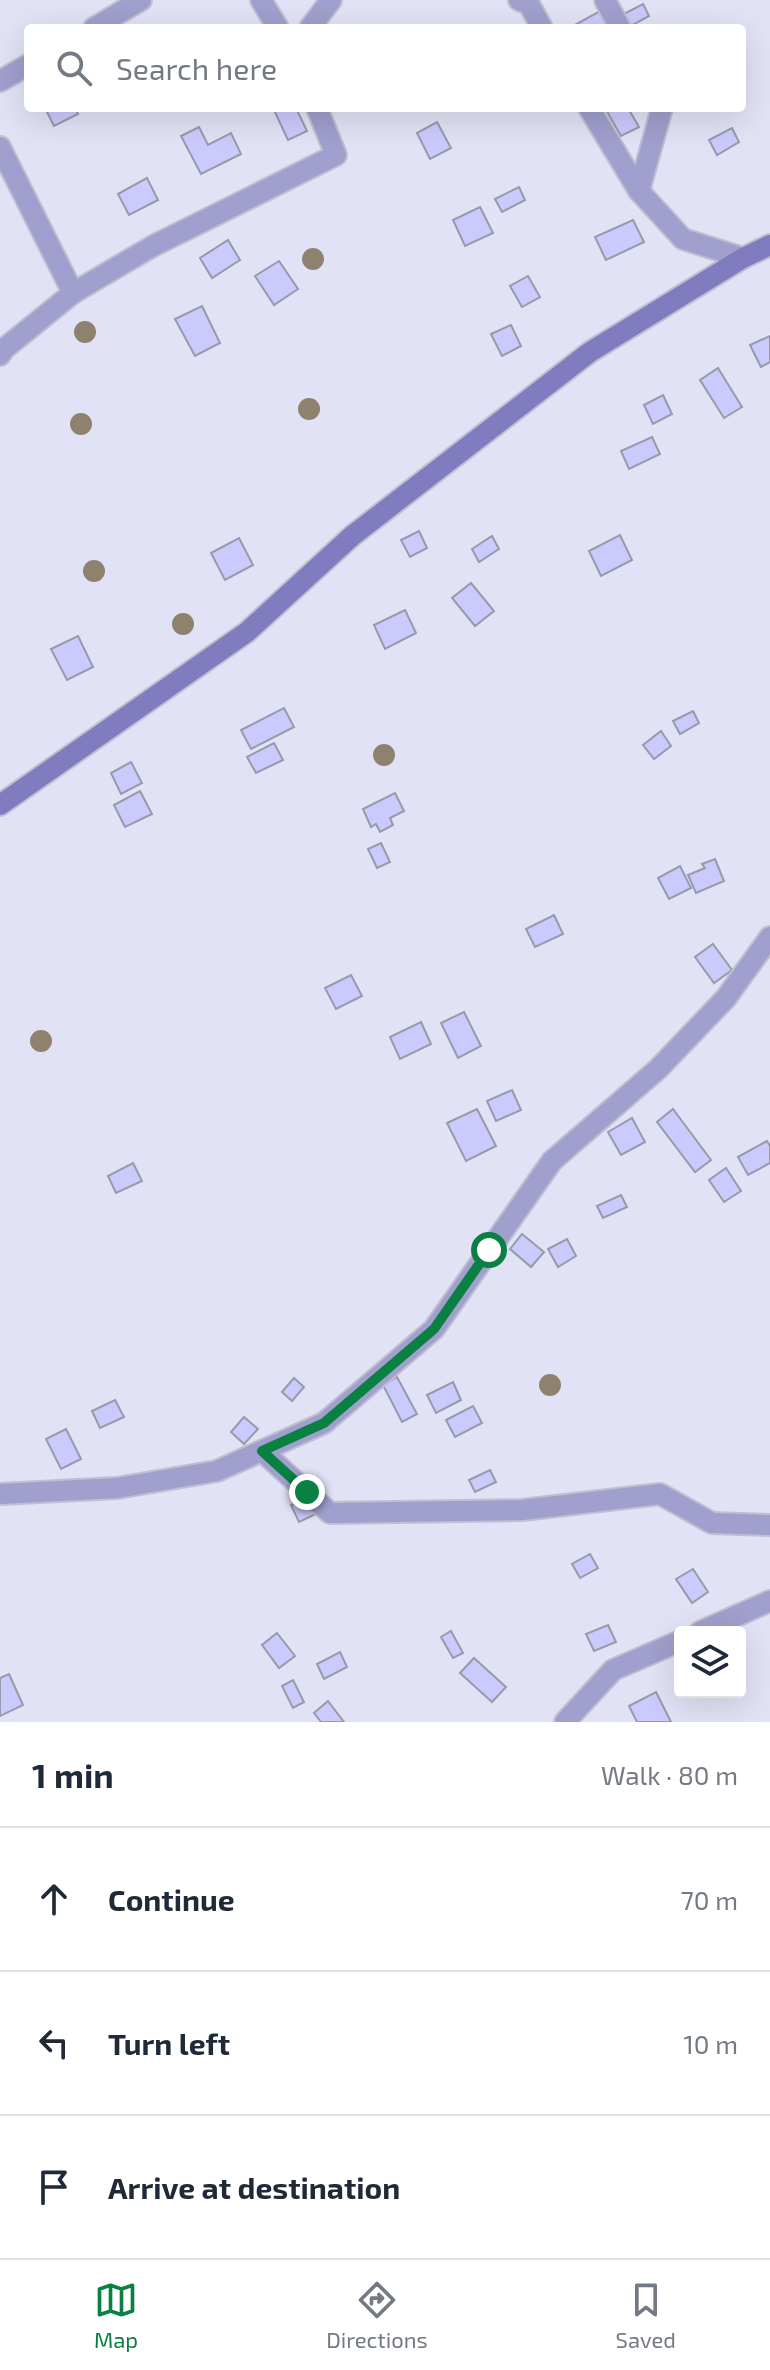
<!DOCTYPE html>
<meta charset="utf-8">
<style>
:root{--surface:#fff;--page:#f6f6f7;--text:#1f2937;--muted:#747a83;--line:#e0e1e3;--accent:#0b8043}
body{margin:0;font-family:"Exo 2",sans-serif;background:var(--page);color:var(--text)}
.controls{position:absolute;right:24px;bottom:24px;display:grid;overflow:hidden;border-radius:8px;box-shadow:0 8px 32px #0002}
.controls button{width:72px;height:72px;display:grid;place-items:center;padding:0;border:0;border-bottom:2px solid var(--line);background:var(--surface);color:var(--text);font:40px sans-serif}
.stop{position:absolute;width:24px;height:24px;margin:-18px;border:6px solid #0b8043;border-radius:50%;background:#fff}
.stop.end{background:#0b8043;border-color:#fff;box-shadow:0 2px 8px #0008}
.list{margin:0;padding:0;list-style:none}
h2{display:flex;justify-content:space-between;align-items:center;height:104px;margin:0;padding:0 32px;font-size:34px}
h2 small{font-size:26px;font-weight:400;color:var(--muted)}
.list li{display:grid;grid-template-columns:52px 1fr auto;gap:24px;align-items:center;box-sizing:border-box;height:144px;padding:0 32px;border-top:2px solid var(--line)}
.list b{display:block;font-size:30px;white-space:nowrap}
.list em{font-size:26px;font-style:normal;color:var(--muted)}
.icon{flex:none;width:44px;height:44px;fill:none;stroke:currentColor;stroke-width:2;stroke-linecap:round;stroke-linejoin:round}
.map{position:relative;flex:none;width:770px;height:1722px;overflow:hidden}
.search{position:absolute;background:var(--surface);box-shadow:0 8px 32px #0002;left:24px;right:24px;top:24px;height:88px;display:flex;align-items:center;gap:20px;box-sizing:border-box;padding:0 28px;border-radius:8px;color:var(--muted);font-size:30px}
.sheet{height:536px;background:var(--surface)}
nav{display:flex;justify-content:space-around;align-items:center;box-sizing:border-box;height:112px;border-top:2px solid var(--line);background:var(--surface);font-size:22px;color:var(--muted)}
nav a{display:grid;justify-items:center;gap:4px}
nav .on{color:var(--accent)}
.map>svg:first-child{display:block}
.building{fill:#cbcafc;stroke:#9999ac;stroke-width:2}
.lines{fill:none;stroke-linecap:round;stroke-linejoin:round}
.street-casing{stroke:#bfbfd0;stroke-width:24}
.secondary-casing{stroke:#bfbfd0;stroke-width:24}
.street{stroke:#a09fcd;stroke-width:20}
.secondary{stroke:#807cbf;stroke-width:20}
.tree{fill:#8e826f}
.route{stroke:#0b8043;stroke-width:10}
</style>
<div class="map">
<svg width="770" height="1722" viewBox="0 0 770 1722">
<rect width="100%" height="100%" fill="#e2e2f6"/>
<!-- building -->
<g class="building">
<path d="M643,4L649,16L629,27L622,15Z"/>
<path d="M602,10L612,28H574L573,26Z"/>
<path d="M45,108H75L78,114L54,126Z"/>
<path d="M278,108H296L307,131L288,140L274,110Z"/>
<path d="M605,108H628L639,127L621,136Z"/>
<path d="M437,122L451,148L430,159L417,133Z"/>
<path d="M199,127L208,145L231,133L241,154L201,174L181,136Z"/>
<path d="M732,128L739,142L717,155L709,140Z"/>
<path d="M147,178L158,200L129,215L118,194Z"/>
<path d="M519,187L525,200L502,212L495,199Z"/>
<path d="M480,207L493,233L465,246L453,220Z"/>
<path d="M633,220L644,242L606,260L595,237Z"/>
<path d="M228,240L240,260L212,278L200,258Z"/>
<path d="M279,261L298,289L274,305L255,276Z"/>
<path d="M528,276L540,297L522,307L510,286Z"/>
<path d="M202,306L220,343L195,356L175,319Z"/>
<path d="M511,325L521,346L502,356L491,334Z"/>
<path d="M770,336V362L761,367L750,345Z"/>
<path d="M718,368L742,407L724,418L700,380Z"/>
<path d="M663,395L672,414L653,424L644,405Z"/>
<path d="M652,437L660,454L629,469L621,451Z"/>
<path d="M419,531L427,548L410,557L401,540Z"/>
<path d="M620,535L632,560L601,576L589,551Z"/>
<path d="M492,536L499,549L479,562L472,549Z"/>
<path d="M239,538L253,565L225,580L211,553Z"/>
<path d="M471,583L494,611L475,626L452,598Z"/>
<path d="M405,610L416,633L385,649L374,625Z"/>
<path d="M78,636L93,667L67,680L51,649Z"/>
<path d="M284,708L294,727L251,749L241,730Z"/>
<path d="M693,711L699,723L680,734L673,721Z"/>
<path d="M661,731L671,746L654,759L643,745Z"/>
<path d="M274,743L283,760L256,773L247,757Z"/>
<path d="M131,762L142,783L121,794L111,773Z"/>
<path d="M140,791L152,814L125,827L114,805Z"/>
<path d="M395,793L404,811L390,818L393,825L380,832L376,824L371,827L363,809Z"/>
<path d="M381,843L390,862L377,868L368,849Z"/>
<path d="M715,859L724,881L696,893L688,875L705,868L702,864Z"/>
<path d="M680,866L691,888L669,899L658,878Z"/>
<path d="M554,915L563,934L535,947L526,929Z"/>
<path d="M713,944L732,970L714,983L695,957Z"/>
<path d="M351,975L362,996L336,1009L325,988Z"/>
<path d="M464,1012L481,1046L458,1058L441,1023Z"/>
<path d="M421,1022L431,1044L400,1059L390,1037Z"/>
<path d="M512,1090L521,1110L496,1121L487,1101Z"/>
<path d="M477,1109L496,1146L466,1161L447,1123Z"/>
<path d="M673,1109L711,1160L695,1172L657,1122Z"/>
<path d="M632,1118L645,1142L621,1155L608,1132Z"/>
<path d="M767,1141L770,1146V1163L748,1175L738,1157Z"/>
<path d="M133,1163L142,1181L116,1193L108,1176Z"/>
<path d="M726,1168L741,1191L724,1202L709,1180Z"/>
<path d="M621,1195L627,1207L603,1218L597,1206Z"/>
<path d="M522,1234L544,1252L531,1267L510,1249Z"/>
<path d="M567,1239L576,1256L558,1267L548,1249Z"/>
<path d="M397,1377L417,1414L402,1422L383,1385Z"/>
<path d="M294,1378L304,1387L292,1401L282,1392Z"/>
<path d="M453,1382L461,1400L436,1413L427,1395Z"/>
<path d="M115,1400L124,1417L100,1428L92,1411Z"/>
<path d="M473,1406L482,1423L455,1437L446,1420Z"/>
<path d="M244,1417L258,1429L244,1444L231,1432Z"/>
<path d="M66,1429L81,1459L61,1469L46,1439Z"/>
<path d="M490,1470L496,1482L475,1492L469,1480Z"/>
<path d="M308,1497L316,1514L299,1522L291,1505Z"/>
<path d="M590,1554L598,1568L580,1578L572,1564Z"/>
<path d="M693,1569L708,1592L692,1603L676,1579Z"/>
<path d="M608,1625L616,1642L594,1651L586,1634Z"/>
<path d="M451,1631L463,1653L453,1658L441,1637Z"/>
<path d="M277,1633L295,1656L279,1668L262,1645Z"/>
<path d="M340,1652L347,1667L324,1679L317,1664Z"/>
<path d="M474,1658L506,1687L492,1702L460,1673Z"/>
<path d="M9,1674L23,1705L0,1716V1678Z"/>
<path d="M293,1680L304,1702L293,1708L282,1686Z"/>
<path d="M656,1692L671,1722H637L629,1706Z"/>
<path d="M328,1701L344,1722H321L314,1713Z"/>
</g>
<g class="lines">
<!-- street casing -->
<g class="street-casing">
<g id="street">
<path d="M261,0L278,28"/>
<path d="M519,0L529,4L542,28"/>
<path d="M605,0L620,28"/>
<path d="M94,28L141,0"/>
<path d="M310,28L331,0"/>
<path d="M0,81L28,65"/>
<path d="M589,108L639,191L683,239L743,258"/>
<path d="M0,147L73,293"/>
<path d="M639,191L662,108"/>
<path d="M0,355L4,349L73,293L153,246L336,155L317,108"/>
<path d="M262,1451L330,1513L522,1510L660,1494L712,1523L770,1525"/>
<path d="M0,1494L117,1488L217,1471L324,1423L434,1329L552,1161L658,1069L726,998L770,937"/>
<path d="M700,1632L770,1601"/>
<path d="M565,1722L613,1670L680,1641"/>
</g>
</g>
<!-- secondary casing -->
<g class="secondary-casing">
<path id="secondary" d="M0,805L247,632L352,536L590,352L743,258L770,245"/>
</g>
<!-- street -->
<use href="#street" class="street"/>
<!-- secondary -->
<use href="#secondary" class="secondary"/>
</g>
<!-- trees -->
<g class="tree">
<circle cx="313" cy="259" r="11"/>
<circle cx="85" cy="332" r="11"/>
<circle cx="309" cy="409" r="11"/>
<circle cx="81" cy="424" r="11"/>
<circle cx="94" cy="571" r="11"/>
<circle cx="183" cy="624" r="11"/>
<circle cx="384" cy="755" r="11"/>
<circle cx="41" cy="1041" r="11"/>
<circle cx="550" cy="1385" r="11"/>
</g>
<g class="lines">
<!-- route -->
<path class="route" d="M307,1492L262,1451L324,1423L434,1329L489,1250"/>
</g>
</svg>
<div class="controls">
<button><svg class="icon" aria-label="layers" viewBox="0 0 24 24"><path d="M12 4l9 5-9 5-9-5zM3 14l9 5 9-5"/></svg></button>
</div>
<div class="stop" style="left:489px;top:1250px"></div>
<div class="stop end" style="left:307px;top:1492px"></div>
<div class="search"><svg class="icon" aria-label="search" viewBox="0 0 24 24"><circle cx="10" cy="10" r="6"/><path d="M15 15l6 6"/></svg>Search here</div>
</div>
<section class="sheet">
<h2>1 min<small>Walk · 80 m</small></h2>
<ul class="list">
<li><svg class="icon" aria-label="ahead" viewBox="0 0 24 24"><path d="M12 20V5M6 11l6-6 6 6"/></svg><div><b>Continue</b></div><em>70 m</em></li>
<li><svg class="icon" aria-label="left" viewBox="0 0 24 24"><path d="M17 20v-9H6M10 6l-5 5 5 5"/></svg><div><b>Turn left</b></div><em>10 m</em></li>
<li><svg class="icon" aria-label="arrive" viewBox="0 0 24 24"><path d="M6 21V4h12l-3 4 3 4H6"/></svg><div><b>Arrive at destination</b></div></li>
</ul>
</section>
<nav>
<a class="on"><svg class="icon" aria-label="map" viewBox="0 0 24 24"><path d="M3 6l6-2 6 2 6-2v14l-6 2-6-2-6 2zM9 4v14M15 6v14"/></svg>Map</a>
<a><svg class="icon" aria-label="directions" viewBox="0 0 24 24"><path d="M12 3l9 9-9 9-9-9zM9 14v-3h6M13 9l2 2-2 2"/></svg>Directions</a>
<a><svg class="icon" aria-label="saved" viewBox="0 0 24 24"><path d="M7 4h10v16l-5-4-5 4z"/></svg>Saved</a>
</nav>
